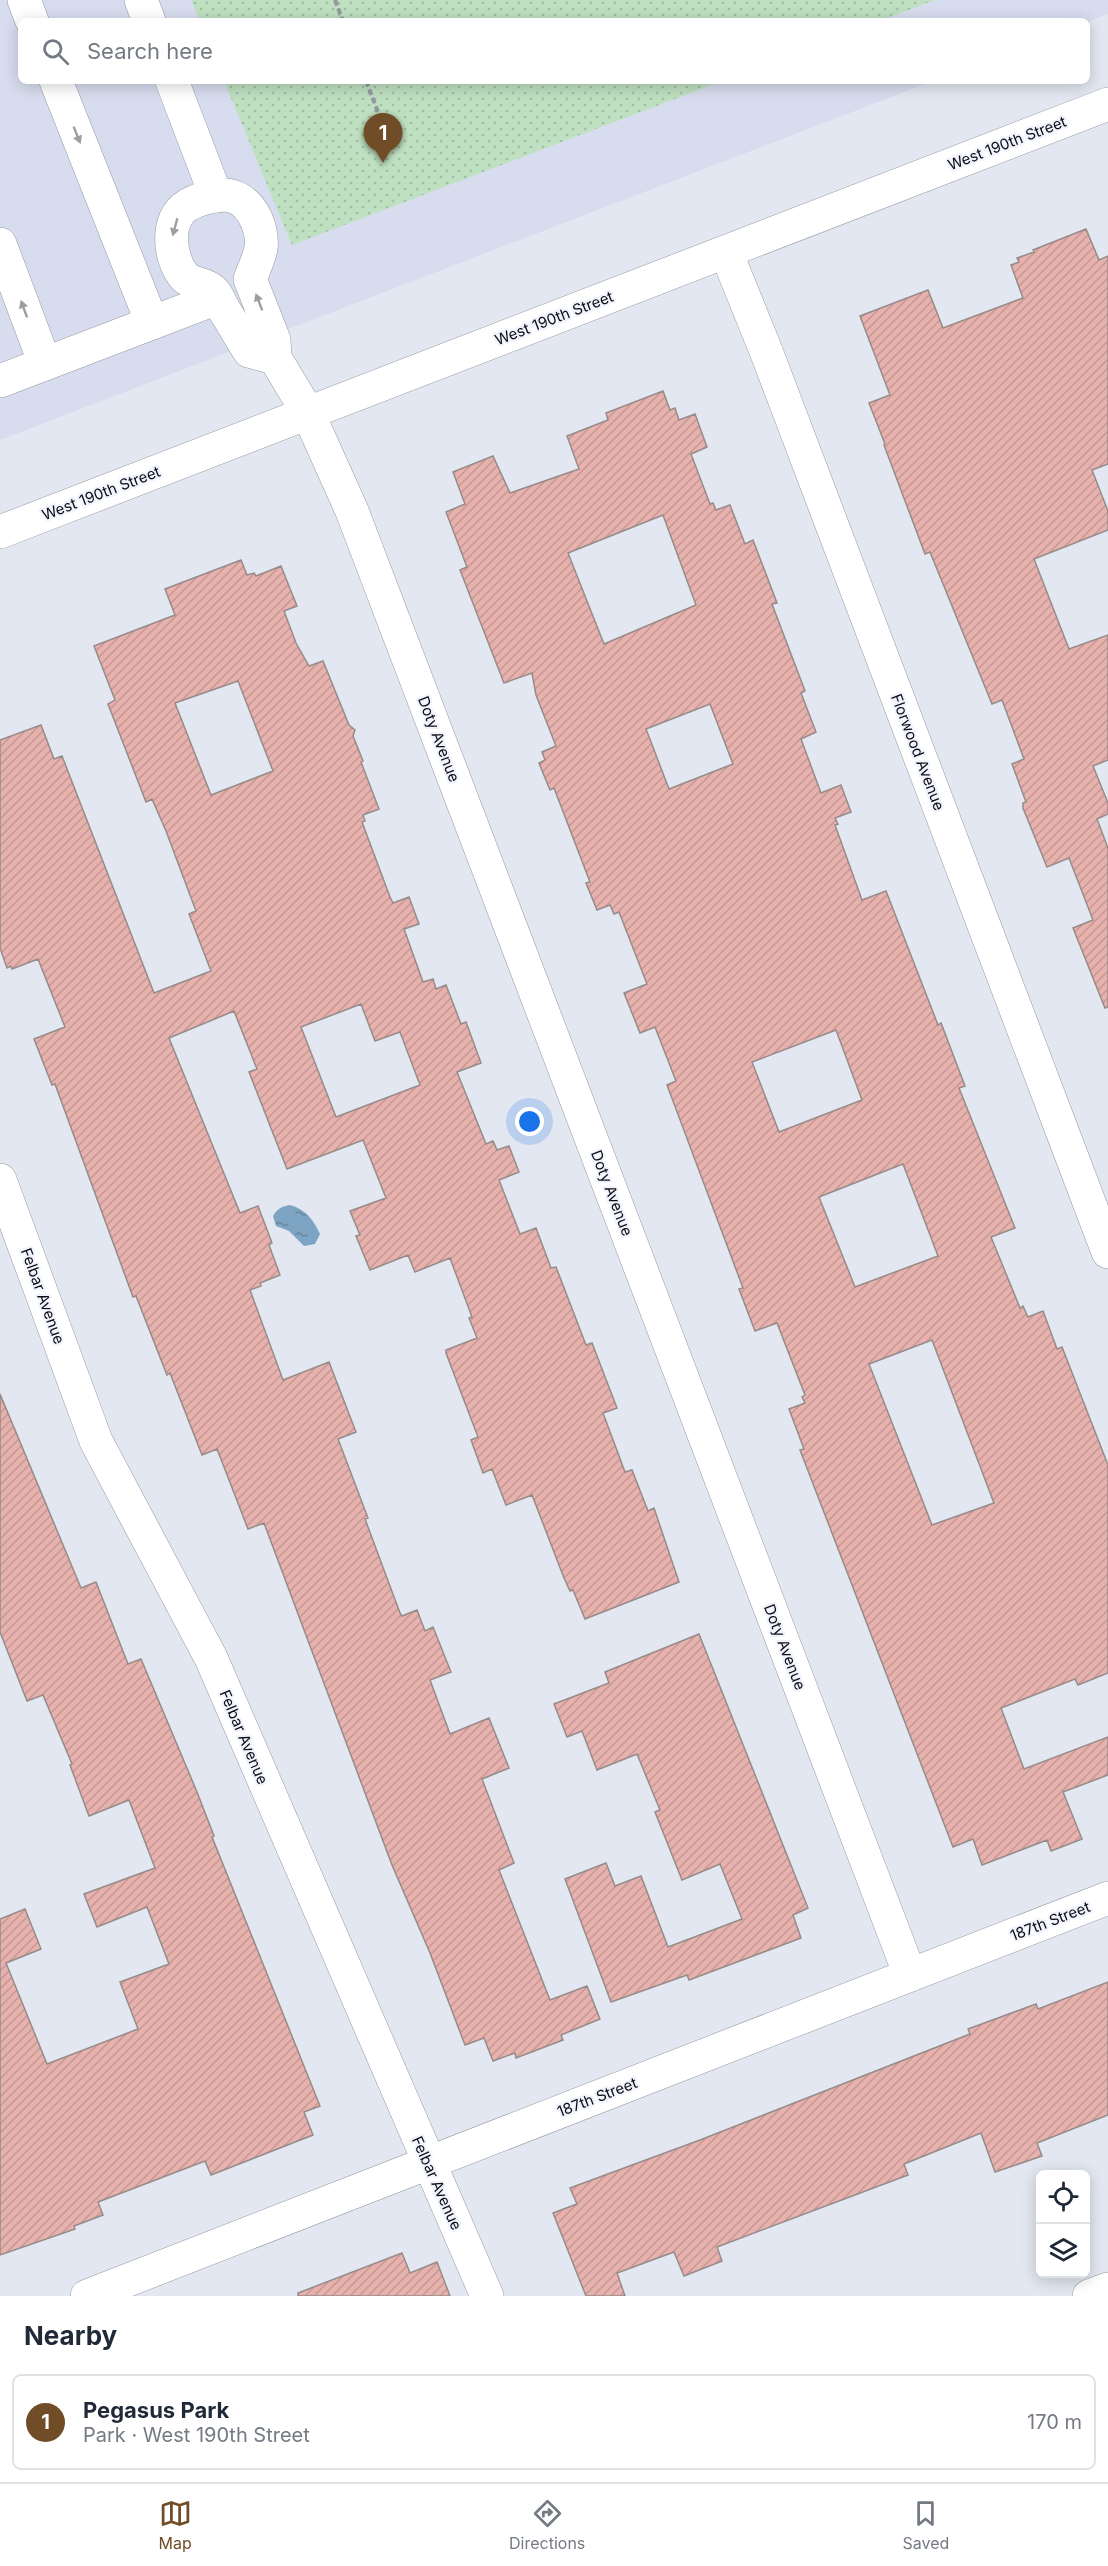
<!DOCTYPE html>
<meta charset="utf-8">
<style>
:root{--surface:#fff;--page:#f2f2f3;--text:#1f2937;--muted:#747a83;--line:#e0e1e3;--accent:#704d26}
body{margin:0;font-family:Inter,sans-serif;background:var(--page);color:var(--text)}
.controls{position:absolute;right:18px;bottom:18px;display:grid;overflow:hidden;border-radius:9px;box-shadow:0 3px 15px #0003}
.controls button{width:54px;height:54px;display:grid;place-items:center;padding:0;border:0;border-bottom:2px solid var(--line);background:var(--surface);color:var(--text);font:30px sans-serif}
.you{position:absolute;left:530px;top:1122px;width:21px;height:21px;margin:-15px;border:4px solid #fff;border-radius:50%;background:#1a73e8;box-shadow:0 0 0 9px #1a73e833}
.badge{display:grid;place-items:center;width:39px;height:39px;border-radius:50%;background:var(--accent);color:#fff;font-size:20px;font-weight:700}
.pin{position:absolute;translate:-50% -50px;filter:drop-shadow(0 2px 3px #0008)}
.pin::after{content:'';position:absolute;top:32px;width:21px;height:18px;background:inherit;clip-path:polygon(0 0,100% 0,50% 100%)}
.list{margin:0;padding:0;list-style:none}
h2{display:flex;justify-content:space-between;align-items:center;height:78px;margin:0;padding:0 24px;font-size:26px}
h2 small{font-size:20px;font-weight:400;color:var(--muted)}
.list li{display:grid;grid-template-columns:39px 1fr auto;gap:18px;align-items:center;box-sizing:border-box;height:96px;margin:0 12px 12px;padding:0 12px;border:2px solid var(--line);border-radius:9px}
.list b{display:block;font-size:22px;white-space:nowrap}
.list p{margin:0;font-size:20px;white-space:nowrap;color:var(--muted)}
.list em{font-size:20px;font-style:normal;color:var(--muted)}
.icon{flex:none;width:33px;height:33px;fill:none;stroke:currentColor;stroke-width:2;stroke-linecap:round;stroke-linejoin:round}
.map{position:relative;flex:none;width:1108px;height:2296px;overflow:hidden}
.search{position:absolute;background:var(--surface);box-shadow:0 3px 15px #0003;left:18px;right:18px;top:18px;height:66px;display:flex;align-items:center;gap:15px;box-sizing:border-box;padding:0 21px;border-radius:9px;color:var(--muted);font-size:22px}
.sheet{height:186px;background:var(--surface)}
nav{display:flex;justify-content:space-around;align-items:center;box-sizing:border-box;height:84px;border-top:2px solid var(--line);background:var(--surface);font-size:16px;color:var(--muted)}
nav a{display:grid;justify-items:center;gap:3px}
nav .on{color:var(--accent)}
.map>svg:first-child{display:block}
.built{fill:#d7ddee}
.park{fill:url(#park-dots)}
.water{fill:url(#water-ripples)}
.building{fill:url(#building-hatch);stroke:#968b89;stroke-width:1.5;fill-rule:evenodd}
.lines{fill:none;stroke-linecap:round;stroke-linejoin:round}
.minor-casing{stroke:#9699a3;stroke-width:34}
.major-casing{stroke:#9699a3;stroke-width:34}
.path{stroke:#94979e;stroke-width:4;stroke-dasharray:6 3;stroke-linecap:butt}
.minor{stroke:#fff;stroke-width:33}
.major{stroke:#fff;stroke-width:33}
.oneway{fill:#9e9e9f}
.labels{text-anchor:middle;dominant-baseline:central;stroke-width:4.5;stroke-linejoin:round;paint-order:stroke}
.street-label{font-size:15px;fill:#0c0d10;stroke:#f1f4ff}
</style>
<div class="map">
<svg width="1108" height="2296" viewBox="0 0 1108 2296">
<defs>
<pattern id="park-dots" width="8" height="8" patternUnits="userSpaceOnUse" patternTransform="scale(1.5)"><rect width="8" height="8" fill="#bfe0c1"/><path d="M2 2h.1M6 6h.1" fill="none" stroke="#a3bfa5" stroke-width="1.8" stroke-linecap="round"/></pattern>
<pattern id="water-ripples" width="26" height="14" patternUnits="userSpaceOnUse" patternTransform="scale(1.5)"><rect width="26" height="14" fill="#7da5c3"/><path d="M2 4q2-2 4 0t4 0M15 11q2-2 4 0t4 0" fill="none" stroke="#65859d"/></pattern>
<pattern id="building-hatch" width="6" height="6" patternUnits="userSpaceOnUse" patternTransform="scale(1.5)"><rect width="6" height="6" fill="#e7b2ad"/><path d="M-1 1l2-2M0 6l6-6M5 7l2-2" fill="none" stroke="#c59894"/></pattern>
</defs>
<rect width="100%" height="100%" fill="#e3e7f1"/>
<!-- built -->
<path class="built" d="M0,0H1108V14L1087,22L21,21V81H933L0,440Z"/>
<!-- park -->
<g class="park">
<path d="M191,0H935L879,21H200Z"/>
<path d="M224,81H722L292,245Z"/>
</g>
<!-- water -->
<path class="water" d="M290,1205C305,1209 314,1220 320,1234L315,1244L304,1246L289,1231L276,1226L273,1216C277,1209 282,1206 290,1205Z"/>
<!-- building -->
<g class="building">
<path d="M1086,229L1099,260L1108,256V464L1092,470L1108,511V530L1034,559L1069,649L1108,635V760L1093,766L1108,803V814L1097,819L1108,848V1007L1105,1008L1073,928L1093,920L1069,858L1047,867L1023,808V803L1026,802L1012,764L1024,759L1002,700L992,704L930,552L925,554L884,445L885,444L869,403L890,395L860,316L928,290L943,328L1023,298L1011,265L1019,262L1017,258L1034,252L1033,250Z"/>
<path d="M663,391L670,410L675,408L679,420L695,414L707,447L691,454L710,504L713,503L716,510L730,505L745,544L753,540L777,603L772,604L805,691L801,693L816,732L801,739L821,793L841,785L851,812L835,818L838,824L835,825L862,900L886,891L938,1025L941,1023L965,1086L959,1088L1015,1228L991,1237L1020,1308L1023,1306L1028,1317L1043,1311L1057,1349L1062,1347L1108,1465V1673L1078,1685L1075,1679L1001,1708L1024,1769L1108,1737V1775L1063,1792L1082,1839L1051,1851L1047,1840L982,1865L973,1839L953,1847L800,1450L804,1449L789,1409L805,1403L802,1397L805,1395L777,1323L755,1331L739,1289L743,1288L667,1085L676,1081L655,1027L640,1033L624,993L647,984L619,912L614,914L610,905L597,910L586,883L590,882L554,788L550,790L539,763L545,760L542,752L556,746L536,695L532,673L504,683L460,570L467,567L446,512L465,504L453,472L493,456L510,493L579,469L567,436L608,420L606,413ZM663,515L696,605L604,644L568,553ZM710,704L733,764L669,789L646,729ZM836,1030L862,1100L779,1132L752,1062ZM903,1164L938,1256L855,1287L819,1197ZM932,1340L994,1503L932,1525L869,1364Z"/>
<path d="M241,560L247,575L254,573L256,576L281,566L297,606L284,611L296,643L309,666L323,661L349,725L355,730L353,736L363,761L361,762L379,809L363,815L365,821L362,822L390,897L393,903L409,897L419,924L404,929L423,982L433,979L436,989L446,985L461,1024L466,1022L481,1063L457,1072L486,1144L493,1141L497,1150L509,1146L519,1172L499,1180L520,1234L536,1228L551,1268L556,1267L586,1345L592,1343L617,1408L603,1413L625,1472L632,1470L648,1511L654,1508L679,1582L585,1619L573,1590L570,1591L564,1578L532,1495L506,1505L492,1469L483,1473L471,1440L478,1437L446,1353V1350L477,1338L469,1318L472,1317L450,1258L415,1272L408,1255L370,1270L356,1236L360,1235L350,1211L386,1198L363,1140L287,1169L249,1072L257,1069L234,1011L169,1038L240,1213L258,1206L272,1243L269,1245L280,1275L260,1283L261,1286L250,1290L283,1380L329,1362L356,1432L338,1439L368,1518L365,1519L400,1613L402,1616L417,1610L425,1631L433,1627L451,1672L430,1680L450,1734L489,1718L509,1768L482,1779L514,1863L499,1870L550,2000L587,1986L600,2019L561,2035L563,2040L516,2058L515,2053L493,2061L484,2038L465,2045L430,1953L392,1865L264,1523L248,1529L217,1449L202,1455L170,1373L167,1375L136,1296L133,1297L55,1084L52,1085L34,1039L65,1027L38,959L12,969L11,966L7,968L0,948V740L41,725L54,759L62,756L154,993L211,971L189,914L196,911L166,831L152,799L146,802L108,704L115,700L94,646L175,615L165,589ZM238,681L273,771L211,795L175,703ZM361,1004L375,1041L400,1032L420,1085L336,1117L301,1027Z"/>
<path d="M0,1394L81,1588L96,1582L128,1664L141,1659L197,1792L214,1836L212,1837L320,2106L304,2112L313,2135L211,2175L205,2161L98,2202L103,2215L74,2226L75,2229L0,2255V1919L25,1909L41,1949L6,1963L47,2064L138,2029L120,1982L169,1964L147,1907L97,1927L84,1894L155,1868L129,1800L89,1816L70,1765L72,1764L43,1695L27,1701L0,1632Z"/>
<path d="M699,1634L808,1908L793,1915L801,1938L689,1980L687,1975L611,2002L565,1879L606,1863L615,1886L641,1876L668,1947L742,1919L720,1864L682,1880L655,1812L660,1810L637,1754L597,1770L582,1731L567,1737L554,1704L609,1683L605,1672Z"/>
<path d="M1108,1982V2115L1037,2143L1042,2156L995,2172L981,2133L904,2164L908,2175L717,2247L722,2261L684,2276L674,2252L617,2273L625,2296H586L553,2213L577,2204L570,2188L700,2140L970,2034L968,2029L1036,2004L1038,2009Z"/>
<path d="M402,2253L410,2273L437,2262L450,2296H298V2293Z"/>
</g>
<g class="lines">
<!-- minor casing -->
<g class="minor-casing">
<g id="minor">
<path d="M24,0L32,21"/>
<path d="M141,0L149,21"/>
<path d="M56,81L152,323"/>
<path d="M172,81L216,196"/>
<path d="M0,244L45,364"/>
<path d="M726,252L766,351L1108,1252"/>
<path d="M275,358L249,351C240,337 232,322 223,308C220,303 218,296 214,292C207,283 190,285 183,275C169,257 165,218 188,205C198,199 212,196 223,195C249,194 264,227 261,248C259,259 254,269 250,279L274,340L275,358L308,413L352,511L910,1975"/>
<path d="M0,381L217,298"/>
<path d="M0,1180L96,1441L211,1658L487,2296"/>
<path d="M87,2296L1108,1898"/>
<path d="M1089,2296L1108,2289"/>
</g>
</g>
<!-- major casing -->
<g class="major-casing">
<path id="major" d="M0,532L1108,104"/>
</g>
<!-- path -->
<g class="path">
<path d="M335,0L343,21"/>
<path d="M366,81L392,148"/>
</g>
<!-- minor -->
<use href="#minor" class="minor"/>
<!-- major -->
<use href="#major" class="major"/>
</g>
<!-- one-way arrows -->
<defs><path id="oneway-solid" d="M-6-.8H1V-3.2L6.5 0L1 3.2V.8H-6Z" transform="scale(1.5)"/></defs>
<g class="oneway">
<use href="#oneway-solid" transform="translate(77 135) rotate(68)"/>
<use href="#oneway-solid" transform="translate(175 227) rotate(105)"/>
<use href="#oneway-solid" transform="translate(259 302) rotate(-111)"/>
<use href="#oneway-solid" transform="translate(24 309) rotate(-110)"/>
</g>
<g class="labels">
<!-- street labels -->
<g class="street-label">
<text transform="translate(1007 143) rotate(-21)">West 190th Street</text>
<text transform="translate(554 318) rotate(-21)">West 190th Street</text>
<text transform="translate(101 493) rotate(-21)">West 190th Street</text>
<text transform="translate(439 739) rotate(69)">Doty Avenue</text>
<text transform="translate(918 752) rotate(69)">Florwood Avenue</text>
<text transform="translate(612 1193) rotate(69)">Doty Avenue</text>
<text transform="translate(43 1296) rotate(70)">Felbar Avenue</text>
<text transform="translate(785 1647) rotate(69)">Doty Avenue</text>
<text transform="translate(244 1737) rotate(67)">Felbar Avenue</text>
<text transform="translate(1050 1921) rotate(-21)">187th Street</text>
<text transform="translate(597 2097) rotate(-21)">187th Street</text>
<text transform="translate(437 2183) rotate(66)">Felbar Avenue</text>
</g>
</g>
</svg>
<div class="controls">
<button><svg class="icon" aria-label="locate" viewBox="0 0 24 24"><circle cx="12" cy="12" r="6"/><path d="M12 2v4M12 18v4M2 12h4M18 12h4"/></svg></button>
<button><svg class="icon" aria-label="layers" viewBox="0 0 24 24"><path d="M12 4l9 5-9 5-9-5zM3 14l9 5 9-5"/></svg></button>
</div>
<div class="you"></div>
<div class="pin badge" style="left:383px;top:163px">1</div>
<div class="search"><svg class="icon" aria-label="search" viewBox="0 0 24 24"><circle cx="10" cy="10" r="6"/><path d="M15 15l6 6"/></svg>Search here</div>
</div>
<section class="sheet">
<h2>Nearby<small></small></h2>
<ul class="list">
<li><span class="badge">1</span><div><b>Pegasus Park</b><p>Park · West 190th Street</p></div><em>170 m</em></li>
</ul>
</section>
<nav>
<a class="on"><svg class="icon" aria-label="map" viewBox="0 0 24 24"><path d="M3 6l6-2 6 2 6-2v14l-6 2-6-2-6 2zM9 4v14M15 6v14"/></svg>Map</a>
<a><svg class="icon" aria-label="directions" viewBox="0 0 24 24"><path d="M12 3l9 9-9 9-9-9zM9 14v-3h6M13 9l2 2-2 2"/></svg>Directions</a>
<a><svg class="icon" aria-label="saved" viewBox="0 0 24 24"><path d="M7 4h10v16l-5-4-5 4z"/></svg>Saved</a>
</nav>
